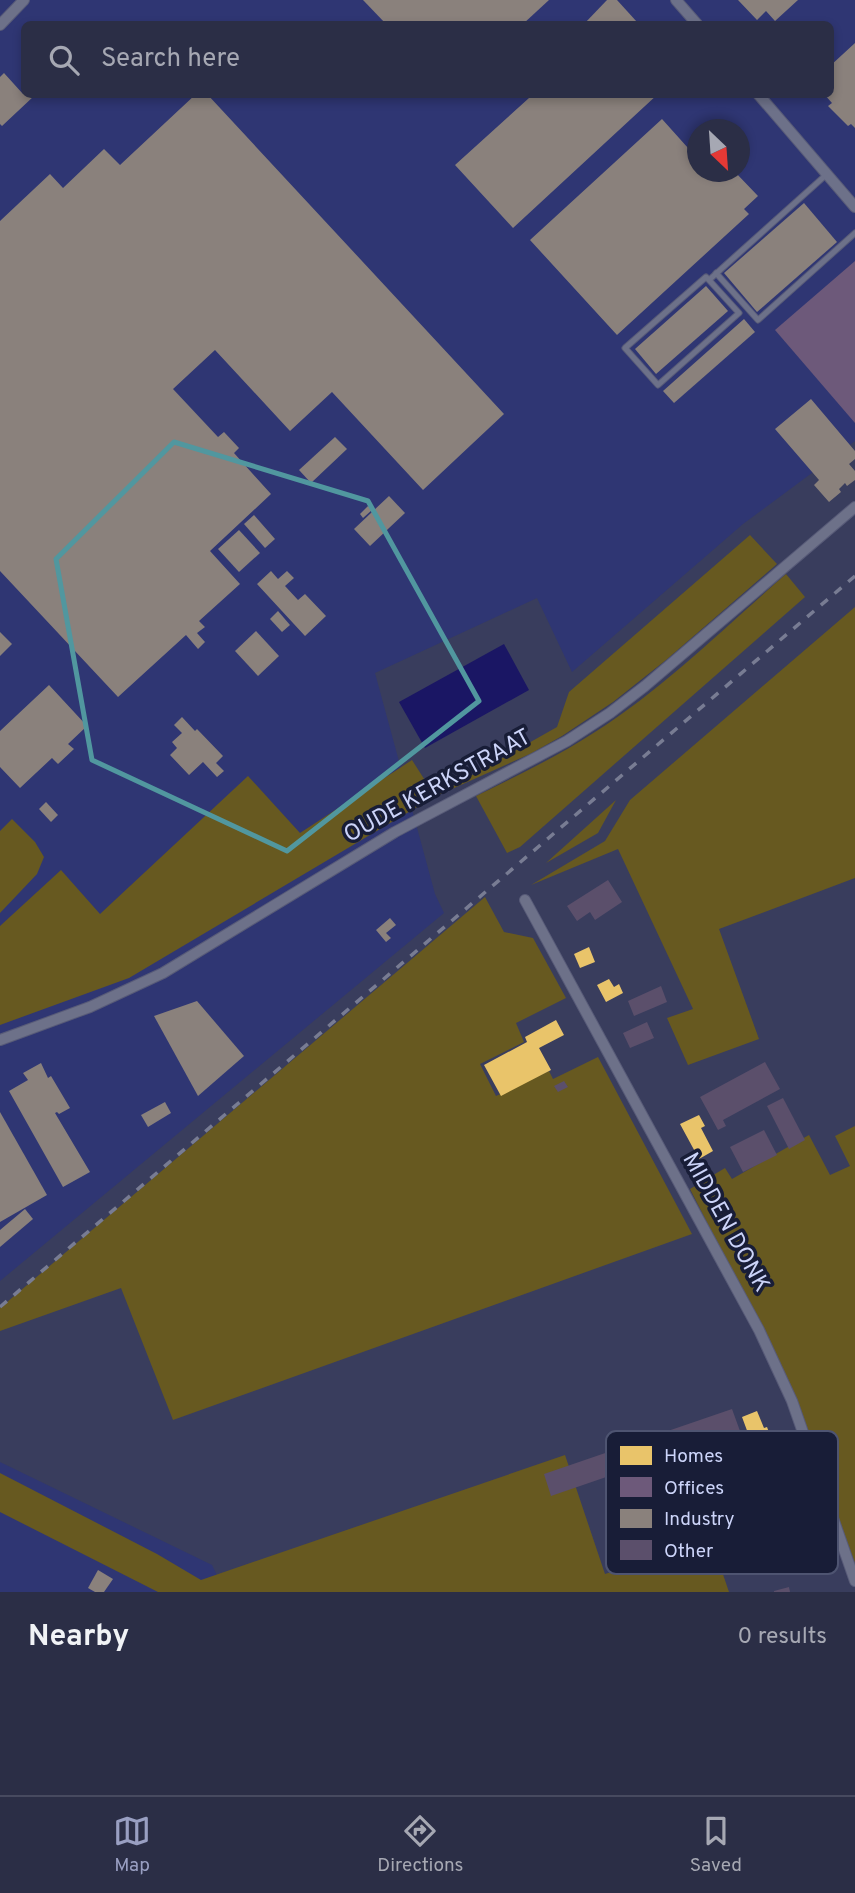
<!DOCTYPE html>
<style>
:root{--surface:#2b2e46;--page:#373a51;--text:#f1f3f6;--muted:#a6a8b3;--line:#474a5f;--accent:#999fc2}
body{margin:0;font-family:Overpass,sans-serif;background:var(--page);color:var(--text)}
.compass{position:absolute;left:687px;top:119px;width:63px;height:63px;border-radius:50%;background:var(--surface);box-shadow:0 4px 10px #0003;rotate:155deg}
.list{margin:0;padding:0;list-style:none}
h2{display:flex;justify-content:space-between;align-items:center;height:91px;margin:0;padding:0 28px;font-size:30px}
h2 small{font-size:23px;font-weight:400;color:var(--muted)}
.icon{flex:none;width:38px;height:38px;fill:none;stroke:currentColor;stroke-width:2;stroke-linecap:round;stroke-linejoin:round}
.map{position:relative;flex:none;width:855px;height:1592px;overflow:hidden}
.search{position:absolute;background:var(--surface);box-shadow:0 4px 10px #0003;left:21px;right:21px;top:21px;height:77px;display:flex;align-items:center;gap:18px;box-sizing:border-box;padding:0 24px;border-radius:10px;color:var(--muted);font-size:26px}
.sheet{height:203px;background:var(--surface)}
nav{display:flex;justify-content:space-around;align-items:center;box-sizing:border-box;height:98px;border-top:2px solid var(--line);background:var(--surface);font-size:19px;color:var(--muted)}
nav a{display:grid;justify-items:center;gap:4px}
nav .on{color:var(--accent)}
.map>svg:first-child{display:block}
.built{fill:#2f3673;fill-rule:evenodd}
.green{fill:#675920}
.water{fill:#1a1664}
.homes{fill:#e9c46a}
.offices{fill:#6d597a}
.industry{fill:#8a817c}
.building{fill:#5b4f6b}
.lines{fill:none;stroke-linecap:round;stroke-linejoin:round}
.lane-casing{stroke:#585b78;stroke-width:7}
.street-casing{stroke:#585b78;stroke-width:12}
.lane{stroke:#6d7189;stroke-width:5}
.street{stroke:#6d7189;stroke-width:10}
.rail{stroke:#787c93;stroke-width:3.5;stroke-dasharray:9 9;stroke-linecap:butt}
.marked{fill:none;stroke:#51979f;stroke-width:5;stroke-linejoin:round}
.labels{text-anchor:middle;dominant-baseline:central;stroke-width:7;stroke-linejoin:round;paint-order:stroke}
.street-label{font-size:23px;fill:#ccd4f9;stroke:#181d37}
.key{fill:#181d37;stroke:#4e5471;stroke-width:2}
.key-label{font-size:19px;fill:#ccd4f9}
</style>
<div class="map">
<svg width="855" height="1592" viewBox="0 0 855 1592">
<rect width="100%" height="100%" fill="#393d5d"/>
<!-- built -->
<g class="built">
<path d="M0,0H855V441L743,524L572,672L537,598L375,673L435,894L444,913L0,1281ZM24,24H830V94H24ZM698,130H740V172H698Z"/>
<path d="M0,1462L212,1565L225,1592H0Z"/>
</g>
<!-- green -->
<g class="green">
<path d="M750,535L777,564L666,660L613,702L562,736L530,754L434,797L129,978L0,1025V926L61,870L100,914L248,776L300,833L412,760L435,796L557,727L569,692Z"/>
<path d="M786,574L805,597L520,847L507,853L476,796C516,776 557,757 595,732C664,688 724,628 786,574Z"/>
<path d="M855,607V878L719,929L759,1039L688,1065L667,1018L693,1009L618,849L531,885L605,841L630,800Z"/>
<path d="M616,800L598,833L546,863Z"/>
<path d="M12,819L35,842L44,857L37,874L0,913V831Z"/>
<path d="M485,897L504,932L533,938L566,998L516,1023L524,1042L480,1064L496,1096L549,1071L553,1079L598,1057L692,1234L173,1420L121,1288L0,1331V1308Z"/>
<path d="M855,1126V1563L786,1378L690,1189L725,1168L732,1179L809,1135L830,1175L850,1166L835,1136Z"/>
<path d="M565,1455L605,1574L711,1539L729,1592H158L0,1512V1473L157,1554L201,1580Z"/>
</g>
<!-- water -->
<path class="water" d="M504,644L529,690L425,748L399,702Z"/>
<!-- homes -->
<g class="homes">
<path d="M589,947L595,962L580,968L574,954Z"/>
<path d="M609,979L614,987L619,984L623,993L606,1002L597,985Z"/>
<path d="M556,1020L564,1035L539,1048L551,1070L501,1096L484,1065L527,1042L525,1037Z"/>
<path d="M699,1115L705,1126L701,1128L713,1151L699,1159L680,1124Z"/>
<path d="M757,1411L764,1428L767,1427L770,1435L752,1444L742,1417Z"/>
</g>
<!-- offices -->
<path class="offices" d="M855,261V423L775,330Z"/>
<!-- industry -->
<g class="industry">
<path d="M363,0H549L523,24H386Z"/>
<path d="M607,0H617L637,22L635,24H584Z"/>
<path d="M738,0H798L775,21L766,11L757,20Z"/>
<path d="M855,43V128L851,124L848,126L828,106L832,103L824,94H830V66Z"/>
<path d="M4,73L23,94L24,92V94L34,96L2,126L0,124V77Z"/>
<path d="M196,94H207L504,414L423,490L332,392L290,431L215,350L173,389L218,437L224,432L239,448L234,453L271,494L210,551L240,584L199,621L205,627L197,633L205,642L198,649L186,635L118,697L0,571V221L50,174L63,188L104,149L120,165Z"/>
<path d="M526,94H658L513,228L455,165L529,98Z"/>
<path d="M662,119L697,158V172H710L715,178L722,172H735L758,196L744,209L749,214L617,335L530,240Z"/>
<path d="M804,203L837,242L757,312L724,273Z"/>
<path d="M706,286L728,311L656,374L635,349Z"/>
<path d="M744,319L755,332L674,403L663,391Z"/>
<path d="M811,399L855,451V459L849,464L855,471V480L847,486L845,483L839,489L841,492L829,502L814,485L819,480L775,429Z"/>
<path d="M335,437L347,449L311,483L299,470Z"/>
<path d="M389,496L405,513L370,546L354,529Z"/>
<path d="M368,506L372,510L363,518L360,514Z"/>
<path d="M254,515L275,539L265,548L244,524Z"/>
<path d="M239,530L260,553L239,572L218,549Z"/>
<path d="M271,571L278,579L287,571L294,578L285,586L298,600L305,594L326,616L305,636L257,584Z"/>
<path d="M278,611L290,625L282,632L270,619Z"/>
<path d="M256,631L279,656L258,676L235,651Z"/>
<path d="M0,632L12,644L0,656Z"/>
<path d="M49,685L87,726L68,744L74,749L58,764L52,758L20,788L0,767V731Z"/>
<path d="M182,717L195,731L197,729L223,756L216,763L224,771L217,777L203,762L189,775L170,755L177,748L172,742L182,733L174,725Z"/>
<path d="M46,802L58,815L51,822L39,809Z"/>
<path d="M390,918L396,925L386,933L391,938L386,942L376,930Z"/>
<path d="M197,1001L244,1056L198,1096L154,1016Z"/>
<path d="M41,1063L48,1078L51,1076L70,1108L59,1114L57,1112L55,1113L90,1172L63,1187L9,1091L28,1080L23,1073Z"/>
<path d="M165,1102L171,1113L148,1127L141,1115Z"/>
<path d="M0,1112L47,1195L0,1222Z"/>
<path d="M25,1209L33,1219L0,1247V1230Z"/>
<path d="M98,1570L113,1579L104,1592H95L88,1588Z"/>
</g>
<!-- building -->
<g class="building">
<path d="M608,880L622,902L595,920L590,912L577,921L567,906Z"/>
<path d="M661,986L667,1002L634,1016L628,1001Z"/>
<path d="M647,1022L654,1038L630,1048L623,1033Z"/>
<path d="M765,1062L780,1089L723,1120L726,1126L718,1130L700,1097Z"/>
<path d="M564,1081L568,1087L558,1092L554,1086Z"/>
<path d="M783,1098L805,1140L789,1149L767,1106Z"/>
<path d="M764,1130L777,1155L743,1172L730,1147Z"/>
<path d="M732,1409L740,1431L551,1496L544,1474L649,1438L654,1452L664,1448L666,1445L662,1433Z"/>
<path d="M789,1587L790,1592H774V1591Z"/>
</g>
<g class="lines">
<!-- lane casing -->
<g class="lane-casing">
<g id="lane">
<path d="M716,273L758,320L855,233"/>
<path d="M709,280L739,313L658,385L625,348L706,277L709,280L827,174"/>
</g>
</g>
<!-- street casing -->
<g class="street-casing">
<g id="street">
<path d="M676,0L697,24"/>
<path d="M0,25L24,0"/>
<path d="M758,94L855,207"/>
<path d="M525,900L759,1330L792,1401L855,1581"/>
<path d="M0,1040L90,1007L163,973L395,832L567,741L610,713L645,686L855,507"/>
</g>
</g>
<!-- lane -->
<use href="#lane" class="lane"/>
<!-- street -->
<use href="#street" class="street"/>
<!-- rail -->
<path class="rail" d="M0,1307L855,576"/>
</g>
<!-- marked area -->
<path class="marked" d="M174,442L368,501L479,701L287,851L92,760L56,559Z"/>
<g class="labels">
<!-- street labels -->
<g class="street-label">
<text transform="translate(438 787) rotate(-29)">OUDE KERKSTRAAT</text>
<text transform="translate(725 1223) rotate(61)">MIDDEN DONK</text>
</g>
</g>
<!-- legend -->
<rect x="606" y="1431" width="232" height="143" rx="10" class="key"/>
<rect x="620" y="1446" width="32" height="19" fill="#e9c46a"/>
<rect x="620" y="1477" width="32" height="20" fill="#6d597a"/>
<rect x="620" y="1509" width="32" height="19" fill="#8a817c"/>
<rect x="620" y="1540" width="32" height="20" fill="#5b4f6b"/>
<g class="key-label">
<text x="664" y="1462">Homes</text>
<text x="664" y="1494">Offices</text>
<text x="664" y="1525">Industry</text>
<text x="664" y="1557">Other</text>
</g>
</svg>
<svg class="compass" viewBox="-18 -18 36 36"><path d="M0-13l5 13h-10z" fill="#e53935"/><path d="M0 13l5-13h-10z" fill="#a6a8b3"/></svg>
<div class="search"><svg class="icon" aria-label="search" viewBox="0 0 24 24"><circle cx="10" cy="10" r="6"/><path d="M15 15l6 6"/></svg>Search here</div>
</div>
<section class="sheet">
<h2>Nearby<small>0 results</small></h2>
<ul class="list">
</ul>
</section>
<nav>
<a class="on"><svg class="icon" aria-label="map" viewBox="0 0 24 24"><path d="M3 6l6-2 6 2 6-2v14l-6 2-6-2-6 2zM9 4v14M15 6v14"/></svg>Map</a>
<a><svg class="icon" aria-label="directions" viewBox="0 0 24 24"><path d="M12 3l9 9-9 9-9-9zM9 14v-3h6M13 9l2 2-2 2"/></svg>Directions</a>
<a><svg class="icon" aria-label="saved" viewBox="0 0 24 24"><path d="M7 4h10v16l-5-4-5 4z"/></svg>Saved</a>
</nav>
